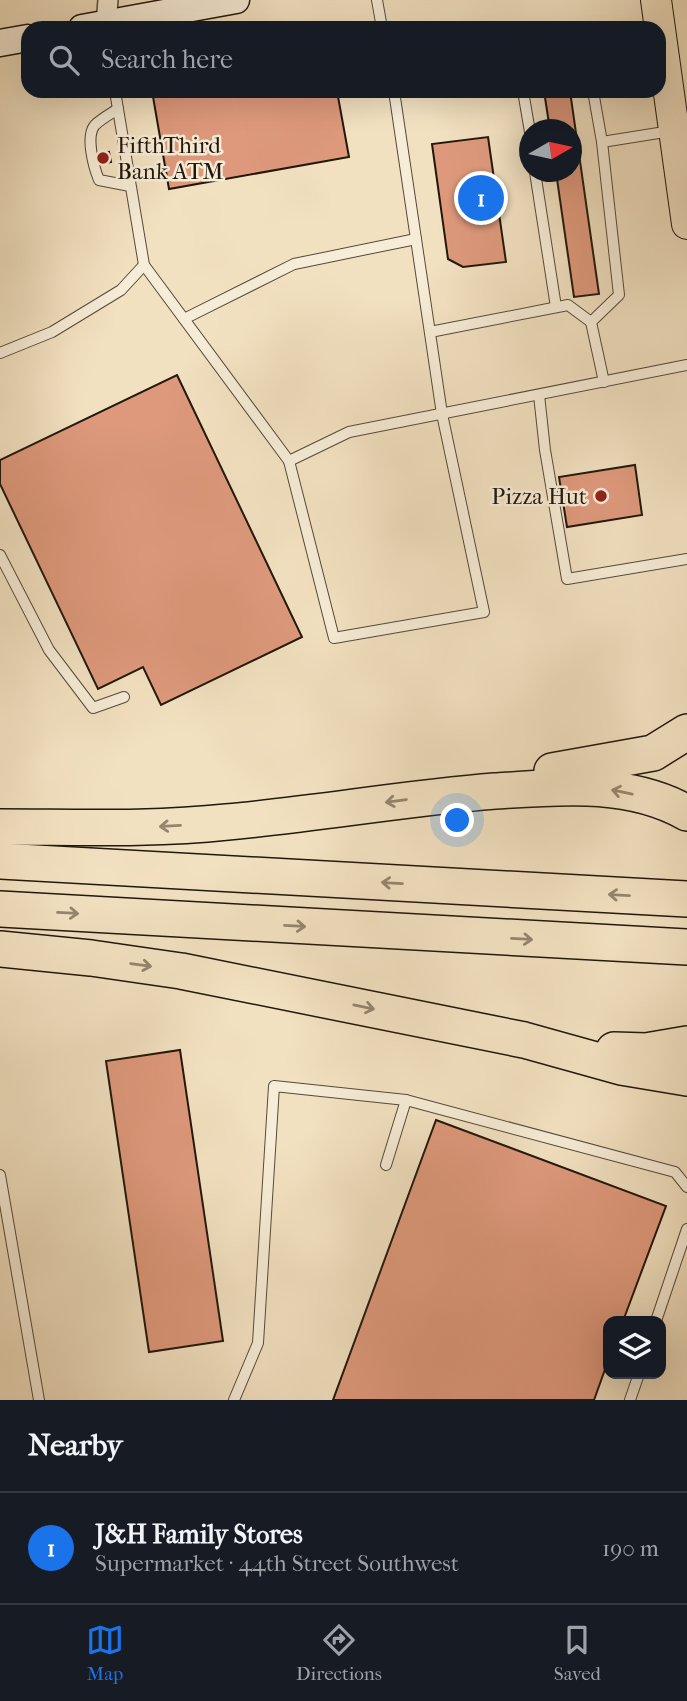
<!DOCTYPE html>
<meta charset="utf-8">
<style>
:root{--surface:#171b24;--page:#242831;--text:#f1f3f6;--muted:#9ea1a6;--line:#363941;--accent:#1a73e8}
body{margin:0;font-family:"IM FELL French Canon",serif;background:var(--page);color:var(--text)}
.controls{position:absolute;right:21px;bottom:21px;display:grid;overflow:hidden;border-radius:14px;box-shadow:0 7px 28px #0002}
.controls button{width:63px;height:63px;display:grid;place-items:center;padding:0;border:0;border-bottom:2px solid var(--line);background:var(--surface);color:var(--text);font:35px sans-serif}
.compass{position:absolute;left:519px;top:119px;width:63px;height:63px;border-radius:50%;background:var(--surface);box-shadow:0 7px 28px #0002;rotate:81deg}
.you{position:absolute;left:458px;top:821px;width:24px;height:24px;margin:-18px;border:5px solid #fff;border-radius:50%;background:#1a73e8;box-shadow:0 0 0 10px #1a73e833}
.badge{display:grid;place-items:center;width:46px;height:46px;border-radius:50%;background:var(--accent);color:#fff;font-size:23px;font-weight:700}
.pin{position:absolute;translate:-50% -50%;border:4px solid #fff;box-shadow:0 2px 7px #0006}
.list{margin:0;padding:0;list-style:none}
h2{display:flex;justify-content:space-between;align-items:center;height:91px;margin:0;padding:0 28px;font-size:30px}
h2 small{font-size:23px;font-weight:400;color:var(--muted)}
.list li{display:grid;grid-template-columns:46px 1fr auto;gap:21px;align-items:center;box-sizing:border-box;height:112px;padding:0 28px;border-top:2px solid var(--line)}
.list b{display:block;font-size:26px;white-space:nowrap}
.list p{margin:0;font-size:23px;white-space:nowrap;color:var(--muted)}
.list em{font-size:23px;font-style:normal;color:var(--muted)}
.icon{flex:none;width:38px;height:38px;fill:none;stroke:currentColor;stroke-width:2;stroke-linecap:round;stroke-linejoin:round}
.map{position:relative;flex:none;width:687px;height:1400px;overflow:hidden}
.search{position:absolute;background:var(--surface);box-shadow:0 7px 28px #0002;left:21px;right:21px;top:21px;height:77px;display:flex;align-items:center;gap:18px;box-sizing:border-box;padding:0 24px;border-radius:21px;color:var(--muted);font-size:26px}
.sheet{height:203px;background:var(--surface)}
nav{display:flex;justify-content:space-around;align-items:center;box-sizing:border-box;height:98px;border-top:2px solid var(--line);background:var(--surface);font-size:19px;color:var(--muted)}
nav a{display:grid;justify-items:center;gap:4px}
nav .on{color:var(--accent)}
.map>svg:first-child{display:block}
.building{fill:#de997c;stroke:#21170b;stroke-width:2}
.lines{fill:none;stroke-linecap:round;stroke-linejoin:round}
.service-casing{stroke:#554a38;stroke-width:12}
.minor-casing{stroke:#554a38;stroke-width:22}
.secondary-casing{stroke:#21170b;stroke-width:29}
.primary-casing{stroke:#21170b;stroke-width:32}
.motorway-casing{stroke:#21170b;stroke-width:38}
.service{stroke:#f7ecd7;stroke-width:10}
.minor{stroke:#f7ecd7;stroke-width:19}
.secondary{stroke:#f7ecd7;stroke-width:26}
.primary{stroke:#f2e1c1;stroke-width:30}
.motorway{stroke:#f2e1c1;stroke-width:35}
.oneway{stroke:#94866f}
.poi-dot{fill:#8f2418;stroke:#f7ecd7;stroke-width:2.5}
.labels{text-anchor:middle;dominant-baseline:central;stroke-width:5;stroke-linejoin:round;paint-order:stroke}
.poi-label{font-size:23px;fill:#21170b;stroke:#f7ecd7;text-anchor:start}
</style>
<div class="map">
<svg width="687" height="1400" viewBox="0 0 687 1400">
<rect width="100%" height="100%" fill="#f2e1c1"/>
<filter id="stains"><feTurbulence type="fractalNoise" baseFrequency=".00286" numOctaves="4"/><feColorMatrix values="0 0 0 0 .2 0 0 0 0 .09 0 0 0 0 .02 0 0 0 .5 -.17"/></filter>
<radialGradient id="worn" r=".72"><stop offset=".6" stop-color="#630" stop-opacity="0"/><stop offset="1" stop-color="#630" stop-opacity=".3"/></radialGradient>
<!-- building -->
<g class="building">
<path d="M152,91H337L349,157L169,189Z"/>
<path d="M544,91H570L599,294L574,297L556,172H572V130H550Z"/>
<path d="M488,137L506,262L463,267L448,259L432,144Z"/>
<path d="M109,152L111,162L97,165L96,155Z"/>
<path d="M177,375L302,637L161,705L143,667L98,689L0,484V460Z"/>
<path d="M635,465L642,515L567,527L559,477Z"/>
<path d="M180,1050L223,1341L149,1352L106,1061Z"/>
<path d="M436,1120L666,1206L623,1321H608V1361L594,1400H333Z"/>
</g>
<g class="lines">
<!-- service casing -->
<g class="service-casing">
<g id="service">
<path d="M377,0L382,28"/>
<path d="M115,91L144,265L289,461L349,432L687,365"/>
<path d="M523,91L530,132"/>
<path d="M593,91L602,142L671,131"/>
<path d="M118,109C110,114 101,119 95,125C85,136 94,168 99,180L130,186"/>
<path d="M602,142L619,295L591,322L604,382"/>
<path d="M535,172L556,307"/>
<path d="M184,319L294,264L416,239"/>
<path d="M430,332L568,305L591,322"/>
<path d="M0,353L52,332L121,290L144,265"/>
<path d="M539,395L545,450L567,579L687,559"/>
<path d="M289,461L334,638L484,612L442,414L394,91"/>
<path d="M0,555L49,650L93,708L124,697"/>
<path d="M386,1165L406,1100"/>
<path d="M0,1175L39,1400"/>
<path d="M656,1321L687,1229"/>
<path d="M234,1400L258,1343L274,1086L406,1100L675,1172L687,1187"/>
<path d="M630,1400L639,1374"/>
</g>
</g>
<!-- minor casing -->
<g class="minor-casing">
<path id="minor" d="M106,24L108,0"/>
</g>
<!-- secondary casing -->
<g class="secondary-casing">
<g id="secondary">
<path d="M82,28L236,0"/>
<path d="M0,43L28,38"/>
</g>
</g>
<!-- primary casing -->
<g class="primary-casing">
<path id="primary" d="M656,0L687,224"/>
</g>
<!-- motorway casing -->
<g class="motorway-casing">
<g id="motorway">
<path d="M552,771L653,753L687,732"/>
<path d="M0,827C76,827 152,830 227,822C317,814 405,798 495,791C559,787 629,780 687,813"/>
<path d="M0,861L687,899"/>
<path d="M0,909L687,947"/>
<path d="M0,949L91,958L181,971L524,1040L621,1067L687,1078"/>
<path d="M614,1050L646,1051L687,1044"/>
</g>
</g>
<!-- service -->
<use href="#service" class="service"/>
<!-- minor -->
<use href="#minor" class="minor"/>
<!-- secondary -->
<use href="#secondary" class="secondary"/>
<!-- primary -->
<use href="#primary" class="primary"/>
<!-- motorway -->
<use href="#motorway" class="motorway"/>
</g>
<!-- one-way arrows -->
<defs><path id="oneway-shaft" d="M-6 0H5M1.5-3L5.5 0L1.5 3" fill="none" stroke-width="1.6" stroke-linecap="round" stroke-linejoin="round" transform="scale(1.75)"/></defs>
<g class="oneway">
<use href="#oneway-shaft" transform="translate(622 792) rotate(-168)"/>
<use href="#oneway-shaft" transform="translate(396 801) rotate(172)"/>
<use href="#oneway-shaft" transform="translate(170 826) rotate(177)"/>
<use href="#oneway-shaft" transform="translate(392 883) rotate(-177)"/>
<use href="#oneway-shaft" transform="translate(619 895) rotate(-177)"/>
<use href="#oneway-shaft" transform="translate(68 913) rotate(3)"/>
<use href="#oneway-shaft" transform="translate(295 926) rotate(3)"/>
<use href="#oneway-shaft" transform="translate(522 939) rotate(3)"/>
<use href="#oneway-shaft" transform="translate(141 965) rotate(8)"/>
<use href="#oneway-shaft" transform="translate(364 1007) rotate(12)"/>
</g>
<!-- markers -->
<g class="poi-dot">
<circle cx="103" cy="158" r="7"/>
<circle cx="601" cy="496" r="7"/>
</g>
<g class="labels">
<!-- poi labels -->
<g class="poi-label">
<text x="117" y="145">FifthThird<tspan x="117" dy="26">Bank ATM</tspan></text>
<text x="587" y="496" text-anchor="end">Pizza Hut</text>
</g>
</g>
<rect width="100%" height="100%" filter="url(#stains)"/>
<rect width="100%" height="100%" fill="url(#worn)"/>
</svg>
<div class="controls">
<button><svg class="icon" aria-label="layers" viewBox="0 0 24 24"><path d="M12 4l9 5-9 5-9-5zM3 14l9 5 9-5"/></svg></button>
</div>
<svg class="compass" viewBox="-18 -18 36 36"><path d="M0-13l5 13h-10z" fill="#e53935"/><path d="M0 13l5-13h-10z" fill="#9ea1a6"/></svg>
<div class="you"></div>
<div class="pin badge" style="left:481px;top:198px">1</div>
<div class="search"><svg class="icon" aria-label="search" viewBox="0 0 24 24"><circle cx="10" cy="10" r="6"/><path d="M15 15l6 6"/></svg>Search here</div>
</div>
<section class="sheet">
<h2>Nearby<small></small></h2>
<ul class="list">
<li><span class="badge">1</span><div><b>J&amp;H Family Stores</b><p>Supermarket · 44th Street Southwest</p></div><em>190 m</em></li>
</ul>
</section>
<nav>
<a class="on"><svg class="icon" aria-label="map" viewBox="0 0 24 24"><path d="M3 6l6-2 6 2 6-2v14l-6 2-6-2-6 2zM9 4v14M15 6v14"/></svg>Map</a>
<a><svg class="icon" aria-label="directions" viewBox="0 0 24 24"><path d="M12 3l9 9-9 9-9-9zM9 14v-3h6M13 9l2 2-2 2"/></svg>Directions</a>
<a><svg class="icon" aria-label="saved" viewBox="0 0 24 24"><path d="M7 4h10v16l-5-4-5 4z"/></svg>Saved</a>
</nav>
